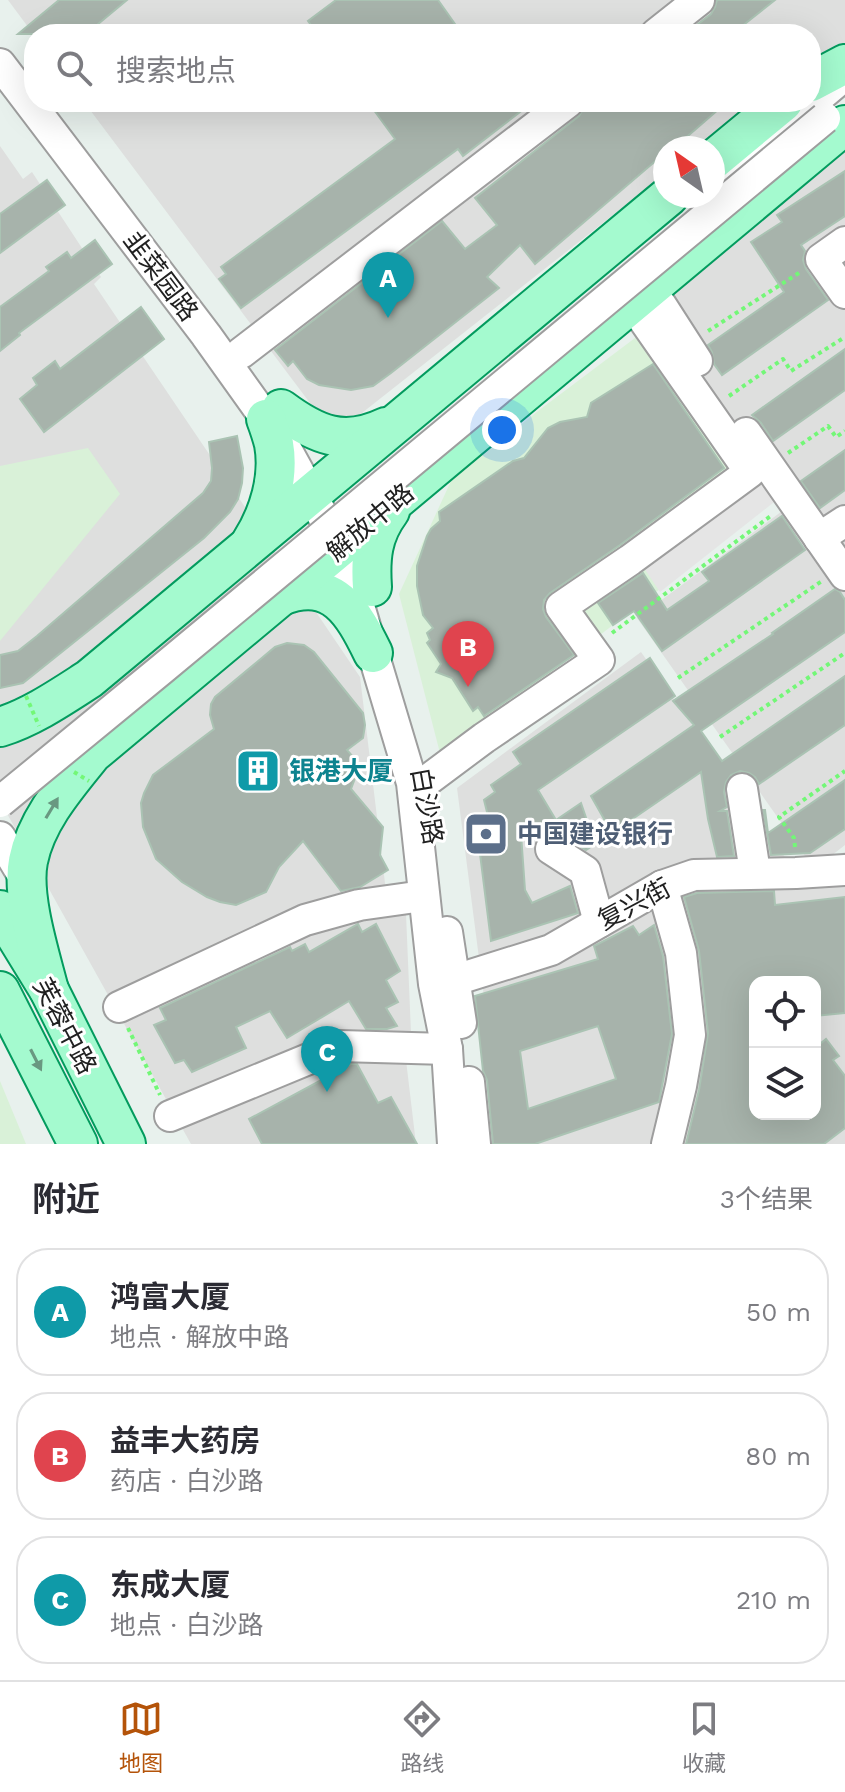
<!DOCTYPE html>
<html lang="zh">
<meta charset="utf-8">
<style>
:root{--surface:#fff;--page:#f2f2f3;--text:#2b2b33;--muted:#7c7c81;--line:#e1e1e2;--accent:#b45309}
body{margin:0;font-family:"Work Sans","Noto Sans SC",sans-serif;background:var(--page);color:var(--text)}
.controls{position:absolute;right:24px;bottom:24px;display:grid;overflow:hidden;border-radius:16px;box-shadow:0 8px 32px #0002}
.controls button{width:72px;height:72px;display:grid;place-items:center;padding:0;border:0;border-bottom:2px solid var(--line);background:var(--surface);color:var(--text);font:40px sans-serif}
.compass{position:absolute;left:653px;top:136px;width:72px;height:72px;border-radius:50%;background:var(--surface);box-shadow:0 8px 32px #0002;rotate:326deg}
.you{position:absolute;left:502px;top:430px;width:28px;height:28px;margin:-20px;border:6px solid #fff;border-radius:50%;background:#1a73e8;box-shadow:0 0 0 12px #1a73e833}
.badge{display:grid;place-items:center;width:52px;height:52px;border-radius:50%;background:var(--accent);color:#fff;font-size:26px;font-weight:700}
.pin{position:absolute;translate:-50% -66px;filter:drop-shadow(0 2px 4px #0008)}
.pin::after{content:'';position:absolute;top:42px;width:28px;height:24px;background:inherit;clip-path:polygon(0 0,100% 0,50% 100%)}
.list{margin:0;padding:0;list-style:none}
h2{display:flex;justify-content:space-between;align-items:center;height:104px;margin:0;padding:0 32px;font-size:34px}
h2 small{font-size:26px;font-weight:400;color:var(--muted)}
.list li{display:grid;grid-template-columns:52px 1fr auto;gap:24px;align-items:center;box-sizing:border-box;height:128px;margin:0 16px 16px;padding:0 16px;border:2px solid var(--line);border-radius:32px}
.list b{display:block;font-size:30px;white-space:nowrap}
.list p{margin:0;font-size:26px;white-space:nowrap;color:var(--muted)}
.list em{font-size:26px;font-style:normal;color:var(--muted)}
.icon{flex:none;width:44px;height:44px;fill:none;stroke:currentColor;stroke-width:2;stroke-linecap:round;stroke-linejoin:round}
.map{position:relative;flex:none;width:845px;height:1144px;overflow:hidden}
.search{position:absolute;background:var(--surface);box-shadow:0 8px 32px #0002;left:24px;right:24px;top:24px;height:88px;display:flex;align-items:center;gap:20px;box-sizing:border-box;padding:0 28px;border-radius:32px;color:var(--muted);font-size:30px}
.sheet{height:536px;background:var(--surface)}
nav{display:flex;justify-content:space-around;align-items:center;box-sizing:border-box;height:112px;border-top:2px solid var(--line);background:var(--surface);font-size:22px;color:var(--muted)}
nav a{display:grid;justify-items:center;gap:4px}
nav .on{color:var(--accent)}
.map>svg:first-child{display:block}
.residential{fill:#dedfde;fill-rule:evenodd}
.commercial{fill:#d9f1d8}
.parking{fill:#e5e5e5}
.building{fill:#a7b3ab;stroke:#aac3b3;stroke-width:2;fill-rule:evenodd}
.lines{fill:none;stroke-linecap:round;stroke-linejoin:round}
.minor-casing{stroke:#9e9e9e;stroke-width:34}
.major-casing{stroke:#039b5e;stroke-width:42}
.path{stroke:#73f777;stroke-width:4;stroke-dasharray:4 4;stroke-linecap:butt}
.minor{stroke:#fff;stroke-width:30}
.major{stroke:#a4facf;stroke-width:38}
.minor-bridge-casing{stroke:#9e9e9e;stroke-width:34;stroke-linecap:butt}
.path-bridge{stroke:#73f777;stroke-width:4;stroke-dasharray:4 4;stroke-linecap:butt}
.minor-bridge{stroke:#fff;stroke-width:30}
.oneway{fill:#699881}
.labels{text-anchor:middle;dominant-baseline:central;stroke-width:6;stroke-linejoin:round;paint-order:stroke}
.street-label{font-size:26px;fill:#212121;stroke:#fff}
.culture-label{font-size:26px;font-weight:bold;fill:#0d838f;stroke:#fff;text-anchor:start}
.service-label{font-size:26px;font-weight:bold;fill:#4e5e75;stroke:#fff;text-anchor:start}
</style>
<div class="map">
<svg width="845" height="1144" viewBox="0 0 845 1144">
<rect width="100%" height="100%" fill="#e8f1ed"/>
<!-- residential -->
<g class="residential">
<path d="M8,0H845V43L811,67V34L34,35Z"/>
<path d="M84,102H762L698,148H665V174L334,435Z"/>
<path d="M0,146L23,179L32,172L101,277L94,284L360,677L389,916L406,914L411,1033L403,1035L416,1144H191L0,801Z"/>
<path d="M845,149V845L827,859L845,852V1144H503L457,788L641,652L796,873L812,866L637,618L789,506L651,304ZM755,982H815V1114H755Z"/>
</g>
<!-- commercial -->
<g class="commercial">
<path d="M639,335L767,507L441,757L399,594L451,481L538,411Z"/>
<path d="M88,448L120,494L0,641V466Z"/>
<path d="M0,1081L26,1144H0Z"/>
</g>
<!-- parking -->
<path class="parking" d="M757,470L778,499L660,592L638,559Z"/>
<!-- building -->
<g class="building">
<path d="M59,0H127L86,34H18Z"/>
<path d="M336,0H438L462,34H318L308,21Z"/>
<path d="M717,0H775L732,34H685L711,14L715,7Z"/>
<path d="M368,102H533L463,156L458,149L241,308L219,279L226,274L221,267L395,139Z"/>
<path d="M587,102H727L674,148H665V156L660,160L659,158L535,264L520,245L487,277L499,288L391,373L373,386L351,390L319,385L307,379L293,361L288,366L275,350L442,221L465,249L497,225L475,198L579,116Z"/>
<path d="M845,171V216L801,245L805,251L803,260L806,269L828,300L722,375L714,364L712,352L708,345L784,292L751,242L782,222L777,215Z"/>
<path d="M47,180L65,205L0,253V214Z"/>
<path d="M95,240L112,264L19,333L20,335L0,351V307L49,271L46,267L67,252L71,258Z"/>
<path d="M141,307L164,339L44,432L20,399L37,385L33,378L55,361L60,369Z"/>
<path d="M845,349V390L773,441L761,423L752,415Z"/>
<path d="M653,364L724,468L620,545L550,593L544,600L543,609L546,617L574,655L484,716L478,707L473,711L452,678L436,672L441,664L427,643L430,640L427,633L433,628L423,615L417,586V566L427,536L431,529L440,521L439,512L513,461L524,458L548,428L560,422L587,417L591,403Z"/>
<path d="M237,436L243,468L242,483L238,499L230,512L204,538L23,683L0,688V655L18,651L37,636L203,493L211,481L212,468L209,442Z"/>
<path d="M845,450V490L820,508L801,481Z"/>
<path d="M782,516L805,550L662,651L634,611L613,625L598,603L643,573L667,610L709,581L702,572Z"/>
<path d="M835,589L840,592L845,600V632L701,731L722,761L845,676V725L759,784L755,777L749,773L740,771L731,775L726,782L724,792L727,807L720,811H727L734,856L717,857L708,819L701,772L612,833L591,796L694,725L673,701L773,634L772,633Z"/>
<path d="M287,643L304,645L314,652L363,713L365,725L363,738L347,750L360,765L351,789L383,827L380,855L388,870L360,887L341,891L303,841L279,867L266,892L236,905L220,902L207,897L182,882L156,859L143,827L141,803L144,793L153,775L214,729L210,715L211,704L215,697L275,647Z"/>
<path d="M650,658L675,696L538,790L556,820L581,803L595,844L586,850L570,840L566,833L553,831L542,834H521L525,890L532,903L570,886L578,913L491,941L476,822L488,816L484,800L495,792L491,785L521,764L513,752Z"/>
<path d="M845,780V829L810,853L771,855L763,810H765L768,833Z"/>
<path d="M774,891L775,905L845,897V1013L815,1016V982H755V1114H815V1036L821,1043L826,1039L839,1056L833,1060L845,1076V1128L824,1144H686L699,1090L708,1033L699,951L684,897L697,893Z"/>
<path d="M358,924L362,932L376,924L400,971L386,980L398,1002L386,1008L397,1026L387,1029H366L349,1001L287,1038L270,1011L236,1027L246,1048L192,1072L184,1060L175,1063L154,1025L166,1020L160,1008L290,947L292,951L305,944L309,952Z"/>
<path d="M654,925L663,956L672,1034L659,1102L535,1144H493L487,1080L483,1071L475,996L598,959L594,946L633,926L639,935ZM598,1026L616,1079L528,1109L520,1051Z"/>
<path d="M351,1064H357L378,1103L391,1097L417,1144H262L249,1119Z"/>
</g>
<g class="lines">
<!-- minor casing -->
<g class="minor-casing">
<g id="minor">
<path d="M656,34L699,0"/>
<path d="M0,64L206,335L266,419L286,449L335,538L356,596L412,783L434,984L447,1049L453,1144"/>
<path d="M713,186L845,75"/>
<path d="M845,242L821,259L845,293"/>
<path d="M661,305L697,361"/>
<path d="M241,353L568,102"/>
<path d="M746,433L845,575"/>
<path d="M819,538L845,521"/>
<path d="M425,782L484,738L599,660L561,607L630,560L750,472L641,316"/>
<path d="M742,789L755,872"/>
<path d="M0,837L27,882"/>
<path d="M551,849L585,871L599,922"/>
<path d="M662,886L681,953L690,1035L681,1086L667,1144"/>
<path d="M447,932L461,1023"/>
<path d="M435,984L455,980L551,950L662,886L694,875L796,873L845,870"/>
<path d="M119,1007L305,920L359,905L423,896"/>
<path d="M469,1082L475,1144"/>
<path d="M170,1116L340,1046L447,1049"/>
</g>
</g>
<!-- major casing -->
<g class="major-casing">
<g id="major">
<path d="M811,82L845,64"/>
<path d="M713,160L783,102"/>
<path d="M281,409C316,435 344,447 386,427"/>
<path d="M251,542C269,514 280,477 274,444C272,436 269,427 266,419"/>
<path d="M372,587C370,558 372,535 390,511"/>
<path d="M281,596C333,576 353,612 373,653"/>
<path d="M0,727C32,717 61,697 89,679L669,196"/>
<path d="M0,910L49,990L126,1144"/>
<path d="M49,990C40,955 21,896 28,861C36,820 67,785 92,754L845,125"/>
<path d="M0,991L78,1144"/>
</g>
</g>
<!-- path -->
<g class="path">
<path d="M708,331L802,271"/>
<path d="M729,396L783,359L791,371L845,337"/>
<path d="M788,453L828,426L836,437L845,431"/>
<path d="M612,633L772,515"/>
<path d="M678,678L822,581"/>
<path d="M720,737L845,653"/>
<path d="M795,847L794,838L779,817L845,771"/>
<path d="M128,1028L160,1095"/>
</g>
<!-- minor -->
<use href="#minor" class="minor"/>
<!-- major -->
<use href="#major" class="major"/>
<!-- minor-bridge casing -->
<g class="minor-bridge-casing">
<path id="minor-bridge" d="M0,802L162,669L825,118"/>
</g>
<!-- path-bridge -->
<g class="path-bridge">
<path d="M26,696L39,726"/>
<path d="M74,772L89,781"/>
</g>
<!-- minor-bridge -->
<use href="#minor-bridge" class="minor-bridge"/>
</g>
<!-- one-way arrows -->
<defs><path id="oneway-solid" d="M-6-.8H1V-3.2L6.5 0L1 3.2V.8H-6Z" transform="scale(2)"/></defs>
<g class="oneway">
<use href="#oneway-solid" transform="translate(52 808) rotate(-59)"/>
<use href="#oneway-solid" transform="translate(36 1060) rotate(63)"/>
</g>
<!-- icons -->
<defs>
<g id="building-square" transform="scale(2.3)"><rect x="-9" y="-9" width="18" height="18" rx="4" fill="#0f9aa8" stroke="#fff"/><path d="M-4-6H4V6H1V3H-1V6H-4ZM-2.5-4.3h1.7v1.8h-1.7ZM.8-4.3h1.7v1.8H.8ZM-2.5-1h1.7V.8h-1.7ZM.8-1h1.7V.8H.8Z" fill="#fff"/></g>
<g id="bank-square" transform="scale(2.3)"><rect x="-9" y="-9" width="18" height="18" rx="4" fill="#5c6f8a" stroke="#fff"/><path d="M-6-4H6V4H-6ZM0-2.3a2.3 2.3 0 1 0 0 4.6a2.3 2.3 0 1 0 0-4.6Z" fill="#fff"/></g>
</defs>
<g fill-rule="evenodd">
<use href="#building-square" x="258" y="771"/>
<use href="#bank-square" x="486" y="834"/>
</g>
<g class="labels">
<!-- street labels -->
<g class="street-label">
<text transform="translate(161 276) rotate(53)">韭菜园路</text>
<text transform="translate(370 522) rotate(-40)">解放中路</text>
<text transform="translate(427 806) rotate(80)">白沙路</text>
<text transform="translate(634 904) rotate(-28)">复兴街</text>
<text transform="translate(65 1026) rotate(62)">芙蓉中路</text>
</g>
<!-- culture labels -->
<g class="culture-label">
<text x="289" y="771">银港大厦</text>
</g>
<!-- service labels -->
<g class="service-label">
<text x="517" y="834">中国建设银行</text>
</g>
</g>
</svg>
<div class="controls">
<button><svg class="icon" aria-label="locate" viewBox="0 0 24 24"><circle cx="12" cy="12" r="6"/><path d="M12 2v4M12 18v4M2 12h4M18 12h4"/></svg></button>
<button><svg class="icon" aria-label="layers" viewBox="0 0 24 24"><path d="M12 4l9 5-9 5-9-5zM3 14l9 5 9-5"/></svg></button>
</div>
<svg class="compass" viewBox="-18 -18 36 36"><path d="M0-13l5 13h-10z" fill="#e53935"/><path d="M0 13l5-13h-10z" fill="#7c7c81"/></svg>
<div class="you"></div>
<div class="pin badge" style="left:388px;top:318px;background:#0f9aa8">A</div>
<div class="pin badge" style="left:468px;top:687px;background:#e0444e">B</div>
<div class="pin badge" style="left:327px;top:1092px;background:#0f9aa8">C</div>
<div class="search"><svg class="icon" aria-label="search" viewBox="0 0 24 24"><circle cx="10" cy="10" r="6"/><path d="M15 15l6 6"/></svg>搜索地点</div>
</div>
<section class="sheet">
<h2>附近<small>3个结果</small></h2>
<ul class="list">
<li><span class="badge" style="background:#0f9aa8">A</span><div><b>鸿富大厦</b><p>地点 · 解放中路</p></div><em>50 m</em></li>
<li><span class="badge" style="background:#e0444e">B</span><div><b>益丰大药房</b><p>药店 · 白沙路</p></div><em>80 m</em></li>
<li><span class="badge" style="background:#0f9aa8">C</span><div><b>东成大厦</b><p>地点 · 白沙路</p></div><em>210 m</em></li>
</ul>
</section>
<nav>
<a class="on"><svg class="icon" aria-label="map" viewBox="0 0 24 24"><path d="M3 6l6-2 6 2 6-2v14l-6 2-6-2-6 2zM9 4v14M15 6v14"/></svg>地图</a>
<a><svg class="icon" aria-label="directions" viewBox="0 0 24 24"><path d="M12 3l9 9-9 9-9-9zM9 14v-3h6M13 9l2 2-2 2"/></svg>路线</a>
<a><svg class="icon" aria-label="saved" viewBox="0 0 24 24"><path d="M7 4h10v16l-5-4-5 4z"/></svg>收藏</a>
</nav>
